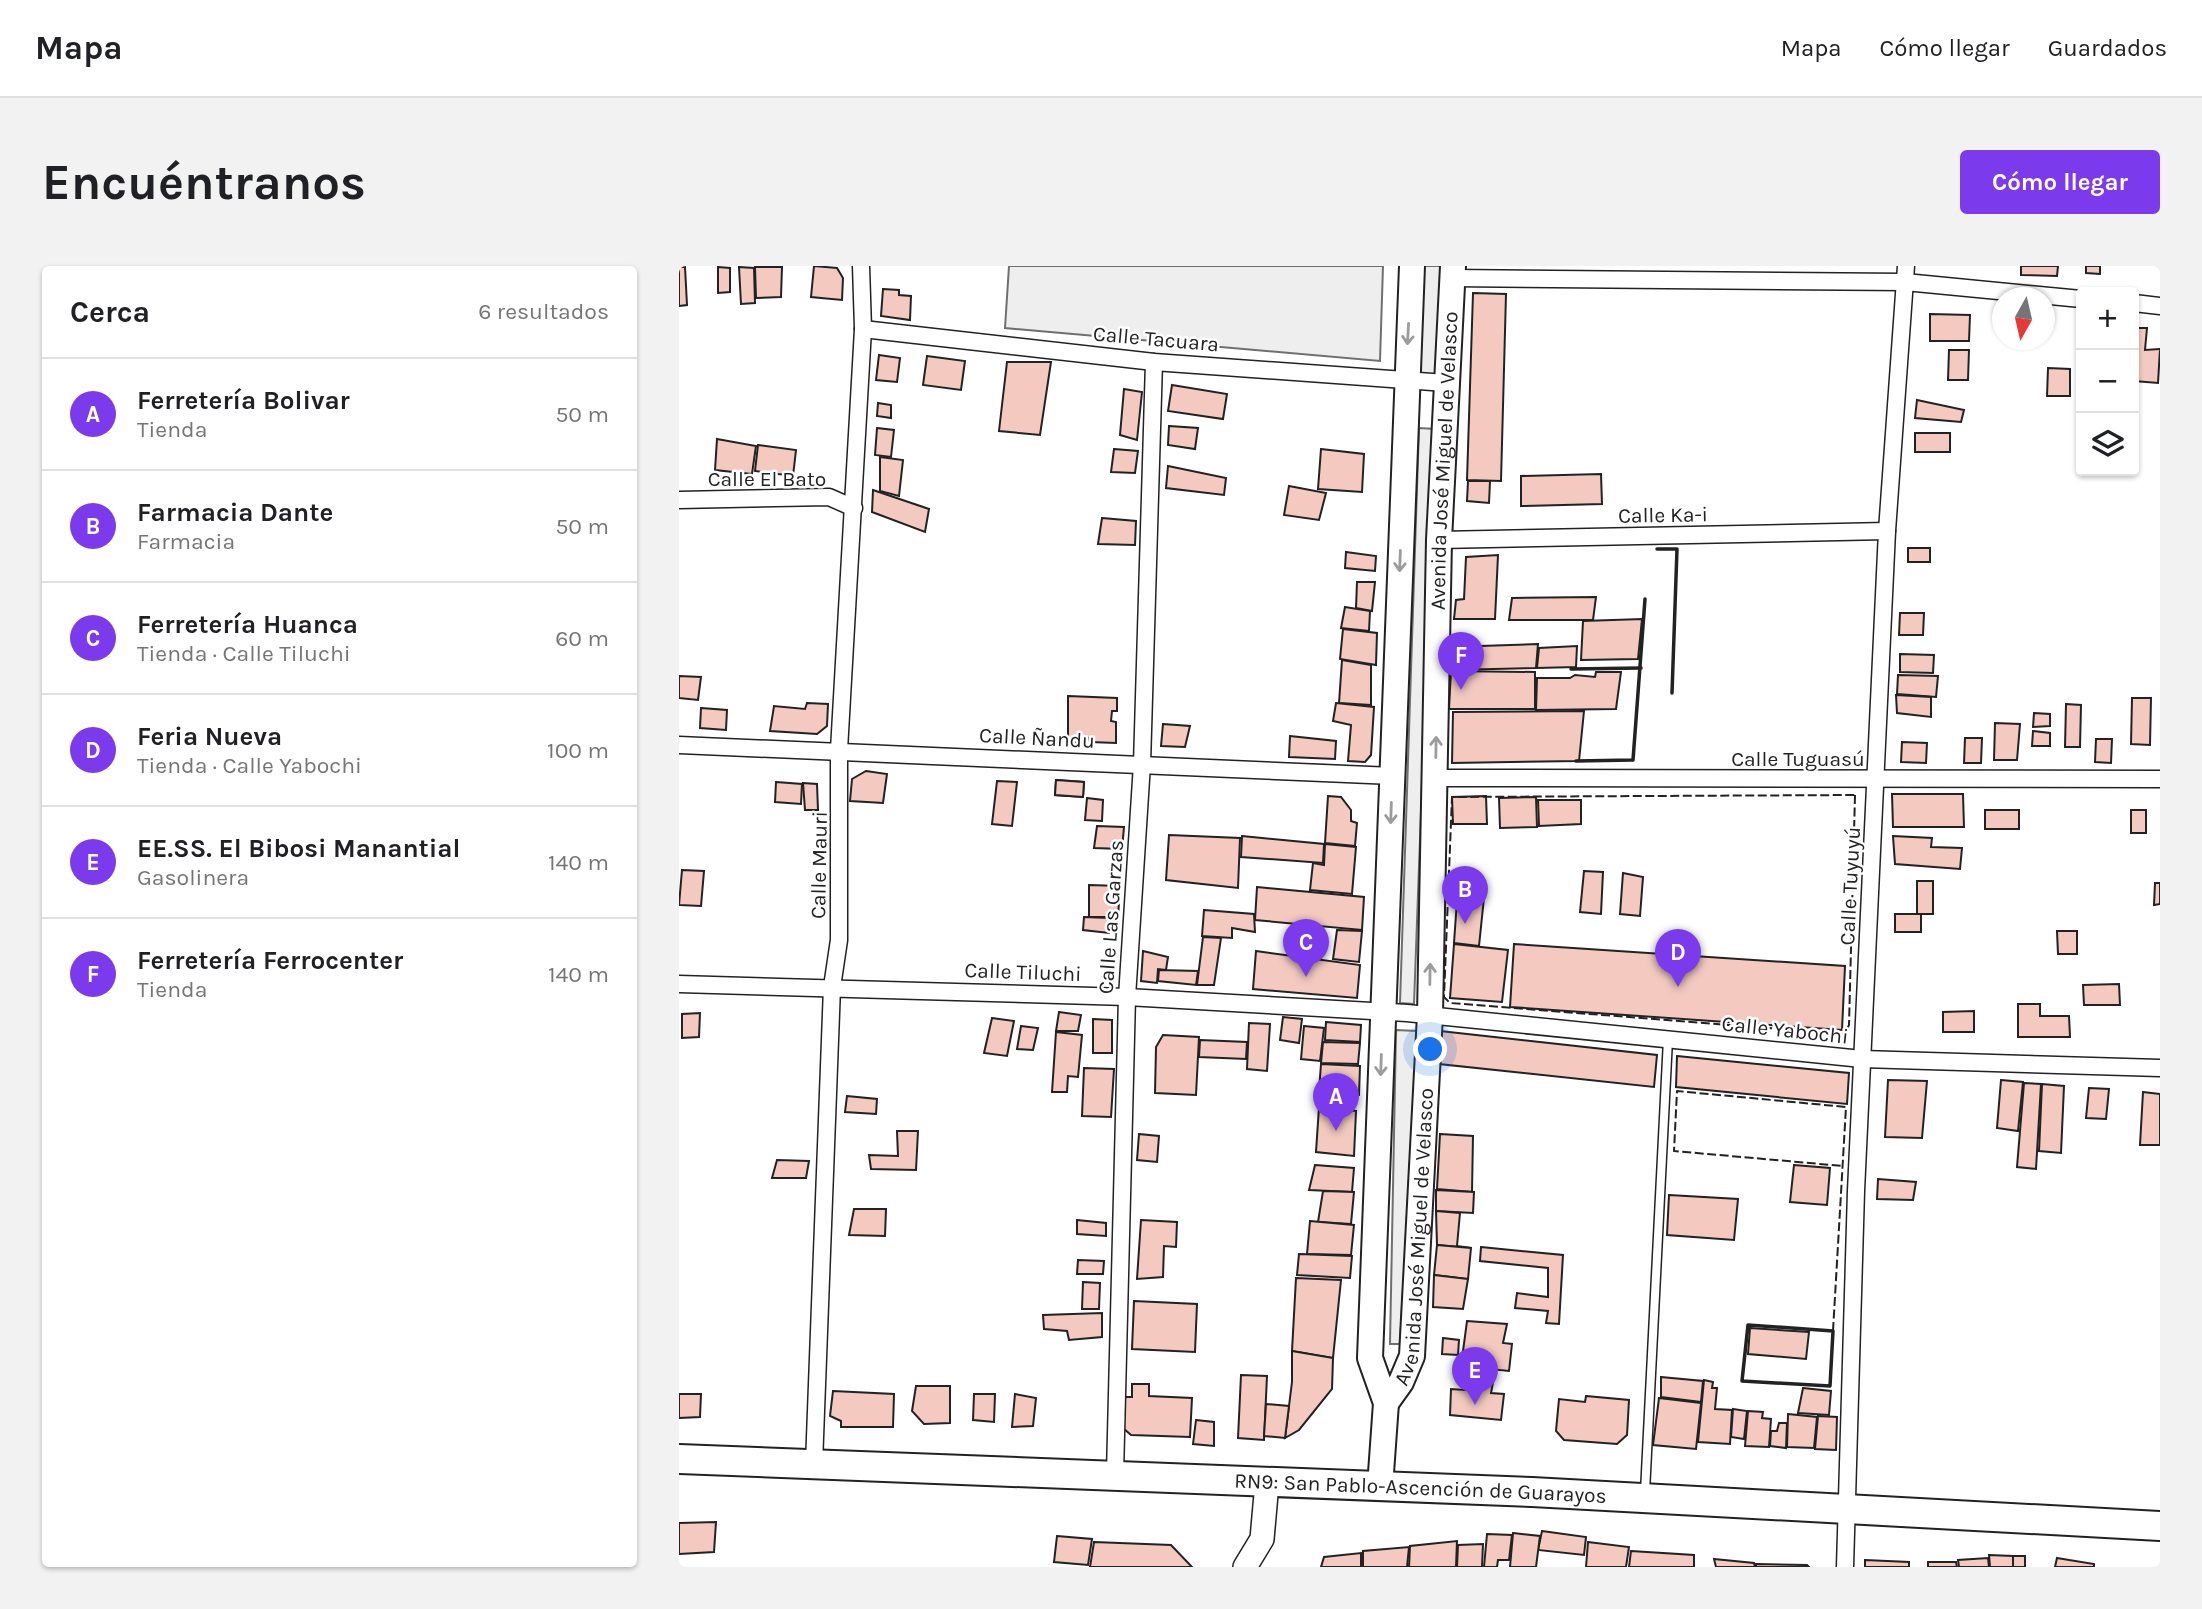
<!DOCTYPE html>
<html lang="es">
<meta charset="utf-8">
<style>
:root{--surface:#fff;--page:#f2f2f2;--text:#202124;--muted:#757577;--line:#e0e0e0;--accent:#7c3aed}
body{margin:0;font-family:Karla,sans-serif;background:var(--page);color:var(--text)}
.controls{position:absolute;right:21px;top:21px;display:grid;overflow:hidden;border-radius:7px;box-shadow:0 2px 5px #0004}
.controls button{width:63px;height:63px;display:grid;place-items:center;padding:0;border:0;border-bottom:2px solid var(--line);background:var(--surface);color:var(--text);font:35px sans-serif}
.compass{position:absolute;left:1313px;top:21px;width:63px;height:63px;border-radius:50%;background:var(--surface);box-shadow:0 2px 5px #0004;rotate:188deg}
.you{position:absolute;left:752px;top:784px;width:24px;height:24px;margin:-18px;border:5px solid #fff;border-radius:50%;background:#1a73e8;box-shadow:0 0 0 10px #1a73e833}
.badge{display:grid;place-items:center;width:46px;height:46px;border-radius:50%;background:var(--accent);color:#fff;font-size:23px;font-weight:700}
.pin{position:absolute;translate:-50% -58px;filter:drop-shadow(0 2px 4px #0008)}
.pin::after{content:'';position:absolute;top:37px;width:24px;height:21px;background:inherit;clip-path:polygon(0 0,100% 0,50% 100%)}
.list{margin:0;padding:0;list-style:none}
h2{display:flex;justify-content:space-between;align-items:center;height:91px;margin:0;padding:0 28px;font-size:30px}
h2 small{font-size:23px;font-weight:400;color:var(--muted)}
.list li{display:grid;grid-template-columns:46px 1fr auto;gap:21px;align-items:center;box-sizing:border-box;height:112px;padding:0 28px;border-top:2px solid var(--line)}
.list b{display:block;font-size:26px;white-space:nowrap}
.list p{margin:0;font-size:23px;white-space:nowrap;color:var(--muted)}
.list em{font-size:23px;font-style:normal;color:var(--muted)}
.icon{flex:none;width:38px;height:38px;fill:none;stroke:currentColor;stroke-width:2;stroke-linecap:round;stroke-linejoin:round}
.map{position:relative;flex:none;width:1481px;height:1301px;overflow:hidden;border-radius:7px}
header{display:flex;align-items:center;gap:42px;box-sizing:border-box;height:98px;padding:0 35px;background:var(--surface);border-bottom:2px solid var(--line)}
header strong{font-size:33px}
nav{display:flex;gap:38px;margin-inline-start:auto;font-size:24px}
.intro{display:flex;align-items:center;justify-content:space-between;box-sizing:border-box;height:168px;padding:0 42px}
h1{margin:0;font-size:49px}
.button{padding:18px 32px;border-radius:7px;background:var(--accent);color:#fff;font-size:24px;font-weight:700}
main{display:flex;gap:42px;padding:0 42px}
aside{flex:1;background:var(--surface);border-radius:7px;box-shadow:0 2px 5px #0004}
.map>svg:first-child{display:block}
.green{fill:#eee;stroke:#6f6f6f;stroke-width:2}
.building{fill:#f3c9c0;stroke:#222;stroke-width:2}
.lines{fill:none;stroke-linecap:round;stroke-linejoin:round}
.lane-casing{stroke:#222;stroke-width:11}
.street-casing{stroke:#222;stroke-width:19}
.secondary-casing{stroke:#222;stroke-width:26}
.primary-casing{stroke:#222;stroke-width:28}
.highway-casing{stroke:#222;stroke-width:32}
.lane{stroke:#fff;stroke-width:8}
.street{stroke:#fff;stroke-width:16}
.secondary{stroke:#fff;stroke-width:23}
.primary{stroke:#fff;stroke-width:24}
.highway{stroke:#fff;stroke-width:28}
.fence{stroke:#222;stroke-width:2;stroke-dasharray:9 3.5;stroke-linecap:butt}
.wall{stroke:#222;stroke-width:3.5}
.oneway{stroke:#9c9c9c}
.labels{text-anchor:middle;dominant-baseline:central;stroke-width:5;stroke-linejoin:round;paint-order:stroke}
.street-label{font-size:21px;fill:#222;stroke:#fff}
</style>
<header>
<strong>Mapa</strong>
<nav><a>Mapa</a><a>Cómo llegar</a><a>Guardados</a></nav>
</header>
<div class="intro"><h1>Encuéntranos</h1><a class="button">Cómo llegar</a></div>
<main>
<aside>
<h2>Cerca<small>6 resultados</small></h2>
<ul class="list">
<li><span class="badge">A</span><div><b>Ferretería Bolivar</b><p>Tienda</p></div><em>50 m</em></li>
<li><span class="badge">B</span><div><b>Farmacia Dante</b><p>Farmacia</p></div><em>50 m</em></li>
<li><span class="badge">C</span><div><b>Ferretería Huanca</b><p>Tienda · Calle Tiluchi</p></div><em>60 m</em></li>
<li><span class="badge">D</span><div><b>Feria Nueva</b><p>Tienda · Calle Yabochi</p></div><em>100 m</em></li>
<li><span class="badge">E</span><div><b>EE.SS. El Bibosi Manantial</b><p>Gasolinera</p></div><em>140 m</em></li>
<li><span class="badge">F</span><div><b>Ferretería Ferrocenter</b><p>Tienda</p></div><em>140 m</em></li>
</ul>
</aside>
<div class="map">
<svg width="1481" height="1301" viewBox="0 0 1481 1301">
<rect width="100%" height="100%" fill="#fff"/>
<!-- green -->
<g class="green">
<path d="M330,0H704L701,95L326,62Z"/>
<path d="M745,0H765L760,111L738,107Z"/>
<path d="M740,162L756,163L735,738L721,737Z"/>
<path d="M717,764L738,765L721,1078H711Z"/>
</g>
<!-- building -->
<g class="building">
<path d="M135,0L158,2L164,12L163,34L132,31Z"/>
<path d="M1342,0H1379L1378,10L1342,9Z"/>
<path d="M1407,0H1421V8L1407,7Z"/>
<path d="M0,1H6L8,39L0,40Z"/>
<path d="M39,1L51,2V26L39,27Z"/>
<path d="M60,1L75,2L76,37L62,38Z"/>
<path d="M76,1H103L102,31L77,32Z"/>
<path d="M204,23L220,24V29L232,30L231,54L202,50Z"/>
<path d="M794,27L827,28L822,215L788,214Z"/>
<path d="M1251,48L1291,49L1290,75H1251Z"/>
<path d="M1455,62H1468L1466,84L1481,83L1479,117L1455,115Z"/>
<path d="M1270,84H1290L1289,114H1269Z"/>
<path d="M200,89L221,92L218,116L197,114Z"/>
<path d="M248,90L286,95L282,124L244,119Z"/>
<path d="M328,96H372L361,169L320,165Z"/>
<path d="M1369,102L1391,103V130H1368Z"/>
<path d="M493,119L548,128L544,153L489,145Z"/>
<path d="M445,123L463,126L458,174L441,169Z"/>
<path d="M1238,134L1285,144L1282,156L1236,152Z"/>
<path d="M199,137L212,139V152L198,150Z"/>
<path d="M490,160L519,162L516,183L489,179Z"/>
<path d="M198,162L215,164L212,191L196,189Z"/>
<rect x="1236" y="167" width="35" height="19"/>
<path d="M38,173L77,180L73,208L36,204Z"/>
<path d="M79,179L117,184L114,210L76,205Z"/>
<path d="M435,183L459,185L456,207L432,206Z"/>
<path d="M642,183L685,188L683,226L639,223Z"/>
<path d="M201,191L224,194L220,230L201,225Z"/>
<path d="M489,200L547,212L545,229L487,222Z"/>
<path d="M922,208L923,238L842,240V210Z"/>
<path d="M789,215H811L810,237L788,235Z"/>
<path d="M610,220L647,227L640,254L605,249Z"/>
<path d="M194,224L250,243L246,266L193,246Z"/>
<path d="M423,252L457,255L456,279L419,278Z"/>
<rect x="1229" y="282" width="22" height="14"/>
<path d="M667,286L697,290L696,305L666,302Z"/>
<path d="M819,289L816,353H775L777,334L785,333L787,291Z"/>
<path d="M678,316H696L693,345L677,342Z"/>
<path d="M917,331L914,354H830L833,332Z"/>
<path d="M666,341L691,345L690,365L662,362Z"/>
<path d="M1221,347H1245L1244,369H1220Z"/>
<path d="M963,353L959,393L902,394L904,355Z"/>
<path d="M664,363L698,367L697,399L661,393Z"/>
<path d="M859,378L857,402L772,404L771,381Z"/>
<path d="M898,380L897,401L858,402L860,382Z"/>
<path d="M1221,388L1255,389L1254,407L1221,406Z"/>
<path d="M663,394L692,399V439L660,437Z"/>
<path d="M772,405L856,406V443H770Z"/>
<path d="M917,406H942L937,443L857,444L858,412H891L896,409L916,411Z"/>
<path d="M1219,409L1259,410L1257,431L1218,428Z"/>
<path d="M0,410L22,411L19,434L0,432Z"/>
<path d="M1217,429L1252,431V451L1218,447Z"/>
<path d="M389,430L438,432V445H433L432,455L437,456V477L411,476L410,472L401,471V477L389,476Z"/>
<path d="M1453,432H1472L1471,479L1452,478Z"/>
<path d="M128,437L149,438L148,460L138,468L91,465L95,440L126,443Z"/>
<path d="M657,437L695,441L692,489L686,496L669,495L672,459L654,455Z"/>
<path d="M1387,438L1402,439L1401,481H1386Z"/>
<path d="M22,442L48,444L47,464L21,462Z"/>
<path d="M905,445L900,495L773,497L774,446Z"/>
<path d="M1355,447L1371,448V460L1354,461Z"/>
<path d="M1316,457L1341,458L1338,494H1315Z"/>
<path d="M484,458L511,460L506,481L482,480Z"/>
<path d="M1354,465L1371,467V480H1353Z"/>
<path d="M611,470L657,475L656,493L610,491Z"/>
<path d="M1286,472H1303L1302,497H1285Z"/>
<path d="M1417,473H1433L1432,497L1416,496Z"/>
<path d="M1223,476L1248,477L1247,497L1222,496Z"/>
<path d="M187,505L208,508L204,537L171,535L173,513Z"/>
<path d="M377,514L405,516L404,531L376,529Z"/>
<path d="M377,514L405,516L404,531L376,529Z"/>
<path d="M318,515L338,516L333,560L313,558Z"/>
<path d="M97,516L123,518L122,538L96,536Z"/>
<path d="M124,517L138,518L139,544H126Z"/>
<path d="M1213,528H1284L1285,561H1214Z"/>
<path d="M649,530L662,531L672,544V555L678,557L676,580L646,577Z"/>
<path d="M807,530L808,558H774L773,531Z"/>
<path d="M857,531L858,561L821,562L820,532Z"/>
<path d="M408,532L424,534L423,555L406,554Z"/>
<path d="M859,534H902V558L860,560Z"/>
<rect x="1306" y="544" width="34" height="19"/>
<rect x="1452" y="544" width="15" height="23"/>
<path d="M418,560L445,561L443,583L415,582Z"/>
<path d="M490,569L561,572L559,622L487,614Z"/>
<path d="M563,570L645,578L644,597L562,591Z"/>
<path d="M1214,570L1253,572L1252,581L1283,582L1281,603L1216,598Z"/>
<path d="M646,578L677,581L673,628L631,624L634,597L645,599Z"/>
<path d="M3,604L25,605L22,640L0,639Z"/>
<path d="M905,605L924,606L922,648L901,646Z"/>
<path d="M944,607L964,611L961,650L941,648Z"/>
<rect x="1238" y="615" width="16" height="33"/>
<path d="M1476,617H1481V638L1475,639Z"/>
<path d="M410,619L441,620L439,651H410Z"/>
<path d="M779,620L806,622L800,680L775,677Z"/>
<path d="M578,621L685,631L683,664L576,654Z"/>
<path d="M525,644L575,648L576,666L553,662V672L523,670Z"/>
<rect x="1216" y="648" width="26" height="18"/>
<path d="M405,651L431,652L430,667L404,664Z"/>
<path d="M658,664L683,665L680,696L654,693Z"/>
<path d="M1378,665H1398V688H1379Z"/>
<path d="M524,671L542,672L535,719H518Z"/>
<path d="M775,678L829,684L823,736L771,732Z"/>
<path d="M835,678L1166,700L1163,764L831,741Z"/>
<path d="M464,685L489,691L487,704L479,703L478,717L462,715Z"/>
<path d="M577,685L681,699L678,732L574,723Z"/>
<path d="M480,704L519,705L517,719L479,715Z"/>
<path d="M1440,718L1441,739H1405L1404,719Z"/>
<path d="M1339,738H1361V750H1390L1391,771H1339Z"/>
<path d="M1295,745V766H1264V746Z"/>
<path d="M380,746L402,749L399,765H377Z"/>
<path d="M21,747L20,771L3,772V748Z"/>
<path d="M604,751L623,753L620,777L601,774Z"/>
<path d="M313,752L335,755L328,790L305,787Z"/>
<path d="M414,753L433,754V787H414Z"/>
<path d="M647,756L682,759L681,776L646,774Z"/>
<path d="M570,757L591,758L588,805L568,803Z"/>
<path d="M342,760L359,762L354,784L338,783Z"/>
<path d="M625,760L645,762L641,795L622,793Z"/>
<path d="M761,765L978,789L975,821L760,798Z"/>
<path d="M377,766L403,769L399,811L389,810L388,826H373Z"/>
<path d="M484,769L520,771L517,829L476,827L477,781Z"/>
<path d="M521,774L568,776L567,793L520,791Z"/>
<path d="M644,776L681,777L679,798L642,797Z"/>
<path d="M998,790L1170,807L1168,838L997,821Z"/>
<path d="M642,798L681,800L680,829L640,825Z"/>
<path d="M405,802L435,803L432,851L403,850Z"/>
<path d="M1209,814L1248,815L1243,872L1206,871Z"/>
<path d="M1322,814L1344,816L1339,865L1318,862Z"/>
<path d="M1345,817L1362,818L1357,903L1338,901Z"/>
<path d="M1363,818L1385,820L1382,887L1360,885Z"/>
<path d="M1410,822L1430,823L1427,853L1407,852Z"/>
<path d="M1464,826L1481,828V879H1461Z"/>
<path d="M168,830L198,833L197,848L166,846Z"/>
<path d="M640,841L677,845L675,890L637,886Z"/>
<path d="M218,865H239L237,904L192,903L190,889L219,890Z"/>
<path d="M460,868L480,870L478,896L458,894Z"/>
<path d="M761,868L794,870L793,926L758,923Z"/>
<path d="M98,894L130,895L127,912H93Z"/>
<path d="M636,899L675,902L673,926L630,924Z"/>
<path d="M1115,899L1151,902L1148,939L1111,936Z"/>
<path d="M1199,913L1237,916L1234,934L1198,933Z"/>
<path d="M757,924L795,926L794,947L757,945Z"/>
<path d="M644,925L675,926L672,958L639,956Z"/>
<path d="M990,929L1059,933L1055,974L988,969Z"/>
<path d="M175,943H207L206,970L170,969Z"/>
<path d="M757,945L781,947L778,980L792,982L758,979Z"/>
<path d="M398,954L427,957V970L398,968Z"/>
<path d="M462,954L498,956L497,981L485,980L484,1011L458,1013Z"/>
<path d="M631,955L675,959L672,989L628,988Z"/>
<path d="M758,979L792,982L789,1013L755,1009Z"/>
<path d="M802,981L884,989L880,1058L867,1057L869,1045L836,1042L838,1027L869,1031V1002L801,995Z"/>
<path d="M620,988L673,990L671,1012L618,1009Z"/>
<path d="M399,994L425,995L424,1008H398Z"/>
<path d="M755,1009L789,1013L784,1043L754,1041Z"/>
<path d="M617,1012L662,1014L654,1092L613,1085Z"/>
<path d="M404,1016L421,1017L420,1043H403Z"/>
<path d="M455,1035L518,1038L516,1086L453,1083Z"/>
<path d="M423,1047V1071L390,1074L388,1065L365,1063L364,1049Z"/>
<path d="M788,1055L828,1058L824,1077L833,1078L830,1105L782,1100Z"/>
<path d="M1071,1062L1130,1066L1127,1093L1069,1088Z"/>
<path d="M764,1072L780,1074L779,1089L763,1088Z"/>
<path d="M613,1085L654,1092L653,1123L620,1164L606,1172L613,1116Z"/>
<path d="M788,1103L816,1106L812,1127L825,1128L822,1154L771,1149L772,1123L786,1124Z"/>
<path d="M562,1109L588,1110L585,1174L559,1172Z"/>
<path d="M982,1111L1024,1115L1022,1136L982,1131Z"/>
<path d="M1025,1114L1034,1116L1033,1122H1038L1036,1143L1053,1144L1051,1178L1019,1176Z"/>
<path d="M453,1118H470V1130L513,1132L511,1171L452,1169L444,1162L446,1131H453Z"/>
<path d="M237,1120H271V1157L245,1158L233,1145Z"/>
<path d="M1124,1122L1152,1125L1150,1149L1119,1147Z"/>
<path d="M154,1125L215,1128L214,1161H162V1155L151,1150Z"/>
<path d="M0,1128H22L21,1151L0,1152Z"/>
<path d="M295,1128H316L315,1156L294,1154Z"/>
<path d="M336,1128L357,1132L354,1160L333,1161Z"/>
<path d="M907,1130L950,1134L948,1169L938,1178L885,1174L877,1165L880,1133L906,1136Z"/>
<path d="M980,1132L1022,1137L1017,1183L974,1179Z"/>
<path d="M587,1138L610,1140L606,1172L585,1170Z"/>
<path d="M1054,1143L1068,1145L1065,1173L1052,1171Z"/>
<path d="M1069,1145L1084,1146L1083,1152L1092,1153L1090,1181L1066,1180Z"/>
<path d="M1109,1148L1138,1151L1135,1182L1108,1181Z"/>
<path d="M1139,1150L1158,1151L1157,1184L1136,1183Z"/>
<path d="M517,1154L535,1156V1180L514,1178Z"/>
<path d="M1100,1157H1108L1107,1182L1091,1180L1092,1165H1098Z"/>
<path d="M37,1256L35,1286L0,1288V1257Z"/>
<path d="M863,1265L907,1271L905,1289L859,1284Z"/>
<path d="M834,1267L861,1270L857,1301H831Z"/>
<path d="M808,1268L833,1269L830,1294H819L818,1301H805Z"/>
<path d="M378,1270L413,1273L409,1299L375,1296Z"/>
<path d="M778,1275L777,1301H730L731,1280Z"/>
<path d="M415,1276L492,1279L513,1301H411Z"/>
<path d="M909,1276L950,1281L947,1301H907Z"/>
<path d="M804,1278L803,1301H778L779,1279Z"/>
<path d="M730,1281L728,1301H684V1285Z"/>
<path d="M952,1285L1015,1289V1301H950Z"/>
<path d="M682,1287V1301H642L645,1291Z"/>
<path d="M1310,1289L1334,1290V1301H1311Z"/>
<rect x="1334" y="1290" width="12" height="11"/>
<path d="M1309,1292L1310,1301H1280L1279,1294Z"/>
<path d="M1378,1292L1415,1298V1301H1376Z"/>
<path d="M1035,1293L1075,1297L1076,1301H1037Z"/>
<path d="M1186,1294L1230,1296V1301H1186Z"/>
<path d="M1249,1296H1277L1278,1301H1249Z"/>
<path d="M1077,1298L1128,1299L1130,1301H1077Z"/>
</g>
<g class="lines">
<!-- lane casing -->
<g class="lane-casing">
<path id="lane" d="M966,1226L989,773"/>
</g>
<!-- street casing -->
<g class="street-casing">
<g id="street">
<path d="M773,12L1226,16L1402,33"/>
<path d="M1455,37L1481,40"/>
<path d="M184,63L475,96L767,117"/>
<path d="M0,234L150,231L175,242"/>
<path d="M760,274L1208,265"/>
<path d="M0,479L714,510"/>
<path d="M757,512L1481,513"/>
<path d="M0,718L448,731L728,747L1183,793L1481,802"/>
<path d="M135,1198L153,721L160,674V484L184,63L182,0"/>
<path d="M436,1208L448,731L463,498L475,96"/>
<path d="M1166,1301L1177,925L1208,265L1227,0"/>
</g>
</g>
<!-- secondary casing -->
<g class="secondary-casing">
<path id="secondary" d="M566,1301L583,1273L588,1217"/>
</g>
<!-- primary casing -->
<g class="primary-casing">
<g id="primary">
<path id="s1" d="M707,1137L722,1116L733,1090L751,749L760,274L774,0"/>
<path d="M701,1221L707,1137L691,1092L733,0"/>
</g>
</g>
<!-- highway casing -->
<g class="highway-casing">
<g id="highway">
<path id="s2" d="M0,1193L853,1226L1481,1260"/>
</g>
</g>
<!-- lane -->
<use href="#lane" class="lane"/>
<!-- street -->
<use href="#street" class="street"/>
<!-- secondary -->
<use href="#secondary" class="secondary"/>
<!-- primary -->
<use href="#primary" class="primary"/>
<!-- highway -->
<use href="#highway" class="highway"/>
<!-- fence -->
<g class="fence">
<path d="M1176,529L1170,759L1165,768L771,737L765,731L773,531Z"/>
<path d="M1154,1065L1167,841L998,825L995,885L1164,900"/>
</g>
<!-- wall -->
<g class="wall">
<path d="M978,283H998L993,427"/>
<path d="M892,403L962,402"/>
<path d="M897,495L954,494L966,333"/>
<path d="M1069,1059L1154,1065L1151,1120L1063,1115Z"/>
</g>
</g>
<!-- one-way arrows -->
<defs><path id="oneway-shaft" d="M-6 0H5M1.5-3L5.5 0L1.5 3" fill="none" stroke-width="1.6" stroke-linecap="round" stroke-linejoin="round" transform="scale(1.75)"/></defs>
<g class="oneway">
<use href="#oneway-shaft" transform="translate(729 68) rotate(93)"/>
<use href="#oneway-shaft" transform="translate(721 295) rotate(92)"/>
<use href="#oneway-shaft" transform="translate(757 481) rotate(-89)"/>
<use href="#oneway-shaft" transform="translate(712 547) rotate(92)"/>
<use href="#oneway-shaft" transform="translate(751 708) rotate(-89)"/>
<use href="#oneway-shaft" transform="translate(702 799) rotate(92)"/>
</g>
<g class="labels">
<!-- street labels -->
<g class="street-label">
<text transform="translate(477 73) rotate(5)">Calle Tacuara</text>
<text stroke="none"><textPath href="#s1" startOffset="950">Avenida José Miguel de Velasco</textPath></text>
<text x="88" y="213">Calle El Bato</text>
<text transform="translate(984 249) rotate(-1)">Calle Ka-i</text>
<text transform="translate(358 472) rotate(3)">Calle Ñandu</text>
<text x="1119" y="493">Calle Tuguasú</text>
<text transform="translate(140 599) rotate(-89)">Calle Mauri</text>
<text transform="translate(1171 620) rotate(-87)">Calle Tuyuyú</text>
<text transform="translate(432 651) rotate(-86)">Calle Las Garzas</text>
<text transform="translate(344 706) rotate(2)">Calle Tiluchi</text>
<text transform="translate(1106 764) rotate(6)">Calle Yabochi</text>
<text stroke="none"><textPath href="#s1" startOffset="173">Avenida José Miguel de Velasco</textPath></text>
<text stroke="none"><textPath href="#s2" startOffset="742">RN9: San Pablo-Ascención de Guarayos</textPath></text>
</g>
</g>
</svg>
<div class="controls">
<button>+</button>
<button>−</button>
<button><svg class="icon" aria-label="layers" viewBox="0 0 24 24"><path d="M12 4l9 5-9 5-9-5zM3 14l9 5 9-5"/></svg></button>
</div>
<svg class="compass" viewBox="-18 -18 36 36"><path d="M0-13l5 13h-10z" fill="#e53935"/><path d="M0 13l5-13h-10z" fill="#757577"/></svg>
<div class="you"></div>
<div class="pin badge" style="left:657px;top:865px">A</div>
<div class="pin badge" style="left:786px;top:658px">B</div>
<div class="pin badge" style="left:627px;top:711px">C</div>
<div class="pin badge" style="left:999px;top:721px">D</div>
<div class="pin badge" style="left:796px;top:1139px">E</div>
<div class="pin badge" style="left:782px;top:424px">F</div>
</div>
</main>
